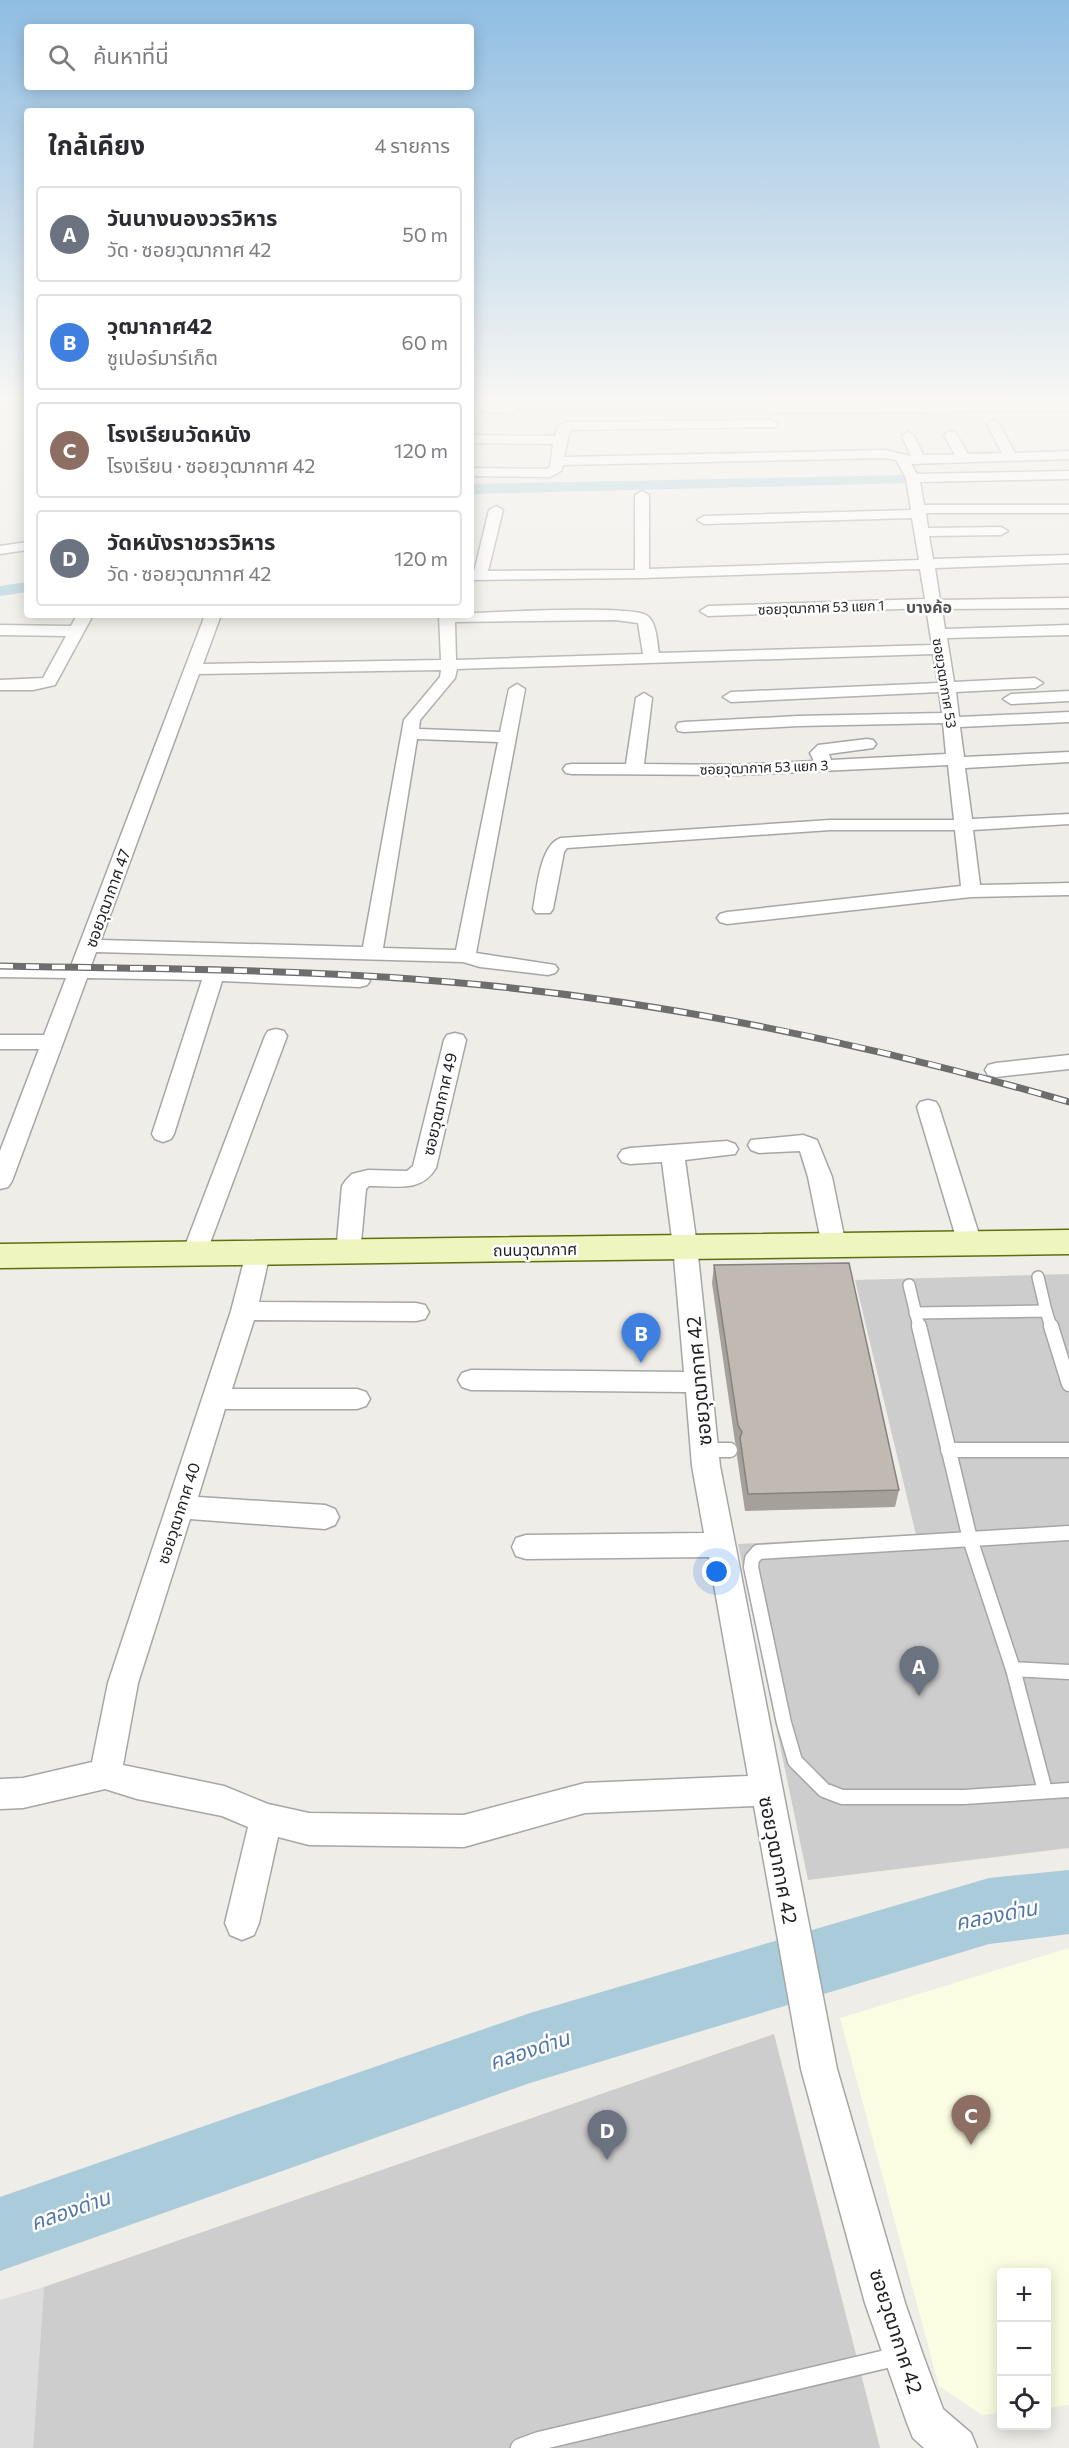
<!DOCTYPE html>
<html lang="th">
<meta charset="utf-8">
<style>
:root{--surface:#fff;--page:#f2f2f3;--text:#2b2b33;--muted:#7c7c81;--line:#e1e1e2;--accent:#c11c0e}
body{margin:0;font-family:Commissioner,"Noto Sans Thai",sans-serif;background:var(--page);color:var(--text)}
.controls{position:absolute;right:18px;bottom:18px;display:grid;overflow:hidden;border-radius:6px;box-shadow:0 3px 15px #0003}
.controls button{width:54px;height:54px;display:grid;place-items:center;padding:0;border:0;border-bottom:2px solid var(--line);background:var(--surface);color:var(--text);font:30px sans-serif}
.you{position:absolute;left:717px;top:1572px;width:21px;height:21px;margin:-15px;border:4px solid #fff;border-radius:50%;background:#1a73e8;box-shadow:0 0 0 9px #1a73e833}
.badge{display:grid;place-items:center;width:39px;height:39px;border-radius:50%;background:var(--accent);color:#fff;font-size:20px;font-weight:700}
.pin{position:absolute;translate:-50% -50px;filter:drop-shadow(0 2px 3px #0008)}
.pin::after{content:'';position:absolute;top:32px;width:21px;height:18px;background:inherit;clip-path:polygon(0 0,100% 0,50% 100%)}
.list{margin:0;padding:0;list-style:none}
h2{display:flex;justify-content:space-between;align-items:center;height:78px;margin:0;padding:0 24px;font-size:26px}
h2 small{font-size:20px;font-weight:400;color:var(--muted)}
.list li{display:grid;grid-template-columns:39px 1fr auto;gap:18px;align-items:center;box-sizing:border-box;height:96px;margin:0 12px 12px;padding:0 12px;border:2px solid var(--line);border-radius:6px}
.list b{display:block;font-size:22px;white-space:nowrap}
.list p{margin:0;font-size:20px;white-space:nowrap;color:var(--muted)}
.list em{font-size:20px;font-style:normal;color:var(--muted)}
.icon{flex:none;width:33px;height:33px;fill:none;stroke:currentColor;stroke-width:2;stroke-linecap:round;stroke-linejoin:round}
.map{position:relative;flex:none;width:1069px;height:2448px;overflow:hidden}
.search{position:absolute;background:var(--surface);box-shadow:0 3px 15px #0003;left:24px;top:24px;width:450px;height:66px;display:flex;align-items:center;gap:15px;box-sizing:border-box;padding:0 21px;border-radius:6px;color:var(--muted);font-size:22px}
.panel{position:absolute;background:var(--surface);box-shadow:0 3px 15px #0003;left:24px;top:108px;width:450px;height:510px;border-radius:6px}
.map>svg:first-child{display:block}
.residential{fill:#ddd}
.education{fill:#fbfde2}
.religious{fill:#cdcdcd}
.lines{fill:none;stroke-linecap:round;stroke-linejoin:round}
.canal{fill:#aacbda;fill-rule:evenodd}
.river{fill:#aacbda;fill-rule:evenodd}
.lane-far2-casing{stroke:#a6a6a6;stroke-width:14}
.lane-far1-casing{stroke:#a6a6a6;stroke-width:17}
.lane-casing{stroke:#a6a6a6;stroke-width:21}
.street-casing{stroke:#a6a6a6;stroke-width:3}
.secondary-casing{stroke:#5e700d;stroke-width:3}
.lane-far2{stroke:#fff;stroke-width:11}
.lane-far1{stroke:#fff;stroke-width:14}
.lane{stroke:#fff;stroke-width:18}
.street{fill:#fff;fill-rule:evenodd}
.secondary{fill:#eef5bf;fill-rule:evenodd}
.rail-casing{stroke:#6d6d6d;stroke-width:7}
.rail{stroke:#fff;stroke-width:4.5;stroke-dasharray:13;stroke-linecap:butt}
.wall{fill:#a5a09a}
.building{fill:#c0bab3;stroke:#86827d;stroke-width:1.5}
.labels{text-anchor:middle;dominant-baseline:central;stroke-width:5;stroke-linejoin:round;paint-order:stroke}
.far-street-label{font-size:14px;fill:#1f1f1f;stroke:#fff}
.far-quarter-label{font-size:16px;font-weight:bold;fill:#525252;stroke:#fff}
.street-label{font-size:16px;fill:#1f1f1f;stroke:#fff}
.near-street-label{font-size:20px;fill:#1f1f1f;stroke:#fff}
.near-water-label{font-size:21px;font-style:italic;fill:#5277a9;stroke:#fff}
</style>
<div class="map">
<svg width="1069" height="2448" viewBox="0 0 1069 2448">
<rect width="100%" height="100%" fill="#efede7"/>
<!-- residential -->
<path class="residential" d="M44,2287L33,2448H0V2300Z"/>
<!-- education -->
<path class="education" d="M1069,1948V2405L1047,2408L1046,2272H1002L1001,2413L982,2415L939,2386L840,2018Z"/>
<!-- religious -->
<g class="religious">
<path d="M1069,1274V1848L808,1880L738,1544L916,1535L855,1280Z"/>
<path d="M774,2034L880,2448H33L44,2287Z"/>
</g>
<g class="lines">
<!-- canal -->
<g class="canal">
<path d="M906,475L914,480L911,483L471,494V484Z"/>
<path d="M27,582V592L0,596V586Z"/>
</g>
<!-- river -->
<path class="river" d="M1069,1870V1934L989,1944L530,2083L0,2271V2197L530,2013L989,1878Z"/>
<!-- lane-far2 casing -->
<g class="lane-far2-casing">
<g id="lane-far2">
<path d="M1038,1277L1046,1311"/>
<path d="M909,1285L919,1327"/>
<path d="M915,1313L1046,1311L1051,1327"/>
</g>
</g>
<!-- lane-far1 casing -->
<g class="lane-far1-casing">
<g id="lane-far1">
<path d="M919,1326L970,1539L1013,1669L1045,1791"/>
<path d="M1051,1326L1069,1384"/>
<path d="M704,1450H730"/>
<path d="M948,1450H1069"/>
<path d="M1069,1533L758,1552L752,1559L751,1567L784,1723L795,1761L824,1790L842,1797H964L1069,1790"/>
<path d="M1013,1669L1069,1672"/>
</g>
</g>
<!-- lane casing -->
<g class="lane-casing">
<path id="lane" d="M520,2448L539,2441L899,2356"/>
</g>
<!-- street casing -->
<g class="street-casing">
<g id="street">
<path d="M471,402L513,406L519,410L513,414L471,410Z"/>
<path d="M1069,403V411L772,413L766,409L772,405Z"/>
<path d="M772,420L778,424L776,427L570,430L564,457L885,450L911,456L902,436L908,432L914,436L923,455H955L944,435L950,431L955,432L968,454L1002,453L987,424L993,420L999,424L1015,453L1069,451V459L911,464L917,474L1069,471V479L920,482L924,505H1069V513H926L928,528L1001,527L1008,531L1001,535L929,536L933,559L1069,555V563L935,568L940,600L1069,598V608L942,609L945,629L1069,625V635L947,638L954,682L1035,678L1043,683L1035,688L956,692L959,717L1069,712V722L960,727L964,757L1069,752V762L965,768L972,819L1069,814V824L973,830L980,885L1069,883V895L971,897L727,924L720,922L717,918L720,914L727,912L961,886L955,830H830L567,848L564,852L553,909L550,913H536L533,909C537,889 540,844 561,838L830,820H954L948,765L736,775L572,774L566,773L563,769L566,765L572,764H626L636,698L644,693L652,698L644,764L736,765L814,761L810,753L818,745L867,739L873,740L876,744L873,748L829,754L831,760L946,754L943,723L798,726L684,732L678,731L676,727L678,723L684,722L798,716L942,713L939,692L731,702L723,697L731,692L938,683L933,654L457,669L455,678L420,720L419,729L500,732L509,689L517,684L525,689L476,953L555,965L558,969L555,973L548,975L480,967L463,962L96,952L91,966L214,968L360,975L367,977L370,981L367,985L360,987L222,981L174,1134L171,1139L163,1142L155,1139L152,1134L202,980L87,978L12,1181L8,1187L0,1189V1151L39,1049H0V1035H44L66,978L0,977V965L71,966L205,615H221L203,664L441,660L439,615H471V613C500,612 629,605 646,615C657,621 657,643 659,653L932,645L926,608L708,616L700,611L708,606L925,599L920,569L642,578L471,580V572H474L489,510L496,506L503,510L488,571L635,570V495L642,491L649,495V569L919,560L912,518L704,524L697,520L704,516L911,510L906,478L896,460L885,458L563,465L561,471L550,477L471,476V468L547,469L550,467L553,444L471,443V435L555,436L558,426L567,422ZM615,620L638,623L643,654L456,660L455,622ZM441,670L440,677L404,720L363,947L101,940L199,674ZM417,739L498,742L456,950L383,948Z"/>
<path d="M27,542V550L0,554V546Z"/>
<path d="M77,615H93L55,685L33,690H0V680L43,678L66,636L0,635V625L71,626Z"/>
<path d="M1069,691V701L1011,704L1003,699L1011,694Z"/>
<path d="M276,1029L284,1031L287,1036L206,1254L203,1260L194,1263L185,1260L182,1254L265,1036L268,1031Z"/>
<path d="M455,1033L463,1035L466,1040L436,1168C420,1194 395,1185 369,1186L366,1189L360,1253L357,1259L348,1262L339,1259L336,1253L342,1186L346,1180L352,1174L368,1170L407,1171L413,1166L444,1040L447,1035Z"/>
<path d="M1069,1055V1069L996,1077L988,1075L985,1070L988,1065L996,1063Z"/>
<path d="M928,1100L936,1102L939,1107L982,1244L979,1250L970,1253L961,1250L958,1244L917,1107L920,1102Z"/>
<path d="M803,1135L817,1140L832,1177L846,1246L843,1252L834,1255L825,1252L822,1246L808,1177L800,1151L759,1153L751,1150L748,1145L751,1140Z"/>
<path d="M727,1141L735,1144L738,1149L735,1154L685,1160L697,1246L720,1466L837,2069L905,2303L923,2355L943,2409L971,2433L977,2448H924L913,2438L907,2423L865,2303L801,2069L754,1806L585,1813L464,1847L309,1845L278,1837L259,1923L254,1935L242,1940L230,1935L225,1923L248,1827L222,1816L137,1799L105,1789L23,1808L0,1809V1779L23,1778L92,1762L108,1683L231,1311L246,1253L249,1247L258,1244L267,1247L270,1253L259,1302L416,1303L425,1305L429,1312L425,1319L416,1321L254,1320L232,1389H357L366,1392L370,1399L366,1406L357,1409H225L198,1497L325,1505L335,1509L339,1517L335,1525L325,1529L190,1519L138,1683L123,1765L224,1786L268,1804L309,1813L464,1815L585,1783L748,1776L709,1557L526,1559L516,1556L512,1547L516,1538L526,1535L704,1533L692,1466L686,1392L471,1390L462,1387L458,1380L462,1373L471,1370L684,1372L673,1246L662,1162L630,1164L622,1162L618,1156L622,1150L630,1148Z"/>
</g>
</g>
<!-- secondary casing -->
<g class="secondary-casing">
<path id="secondary" d="M1069,1230V1254L0,1268V1244Z"/>
</g>
<!-- lane-far2 -->
<use href="#lane-far2" class="lane-far2"/>
<!-- lane-far1 -->
<use href="#lane-far1" class="lane-far1"/>
<!-- lane -->
<use href="#lane" class="lane"/>
<!-- street -->
<use href="#street" class="street"/>
<!-- secondary -->
<use href="#secondary" class="secondary"/>
<!-- rail casing -->
<g class="rail-casing">
<path id="rail" d="M0,966C161,969 323,969 483,985C683,1005 877,1046 1069,1102"/>
</g>
<!-- rail -->
<use href="#rail" class="rail"/>
</g>
<!-- wall -->
<path class="wall" d="M714,1265L899,1490L895,1507L745,1511L737,1456L738,1448L735,1442L712,1283Z"/>
<!-- building -->
<path class="building" d="M849,1263L899,1490L748,1494L740,1438L742,1432L738,1425L714,1265Z"/>
<!-- sky -->
<linearGradient id="sky" x2="0" y2="1"><stop stop-color="#8fbde2"/><stop offset="0.54" stop-color="#f8f7f4"/><stop offset="1" stop-color="#f8f7f4" stop-opacity="0"/></linearGradient>
<rect width="1069" height="742" fill="url(#sky)"/>
<g class="labels">
<!-- far-street labels -->
<g class="far-street-label">
<text transform="translate(821 607) rotate(-2)">ซอยวุฒากาศ 53 แยก 1</text>
<text transform="translate(945 683) rotate(81)">ซอยวุฒากาศ 53</text>
<text transform="translate(764 767) rotate(-2)">ซอยวุฒากาศ 53 แยก 3</text>
</g>
<!-- far-quarter labels -->
<g class="far-quarter-label">
<text x="929" y="606">บางค้อ</text>
</g>
<!-- street labels -->
<g class="street-label">
<text transform="translate(107 898) rotate(-70)">ซอยวุฒากาศ 47</text>
<text transform="translate(439 1104) rotate(-77)">ซอยวุฒากาศ 49</text>
<text transform="translate(535 1249) rotate(-1)">ถนนวุฒากาศ</text>
<text transform="translate(178 1513) rotate(-72)">ซอยวุฒากาศ 40</text>
</g>
<!-- near-street labels -->
<g class="near-street-label">
<text transform="translate(698 1381) rotate(-95)">ซอยวุฒากาศ 42</text>
<text transform="translate(779 1860) rotate(79)">ซอยวุฒากาศ 42</text>
<text transform="translate(897 2331) rotate(72)">ซอยวุฒากาศ 42</text>
</g>
<!-- near-water labels -->
<g class="near-water-label">
<text transform="translate(996 1914) rotate(-11)">คลองด่าน</text>
<text transform="translate(529 2049) rotate(-18)">คลองด่าน</text>
<text transform="translate(70 2209) rotate(-19)">คลองด่าน</text>
</g>
</g>
</svg>
<div class="controls">
<button>+</button>
<button>−</button>
<button><svg class="icon" aria-label="locate" viewBox="0 0 24 24"><circle cx="12" cy="12" r="6"/><path d="M12 2v4M12 18v4M2 12h4M18 12h4"/></svg></button>
</div>
<div class="you"></div>
<div class="pin badge" style="left:919px;top:1696px;background:#6b7280">A</div>
<div class="pin badge" style="left:641px;top:1363px;background:#3f7fe0">B</div>
<div class="pin badge" style="left:971px;top:2145px;background:#8d6e63">C</div>
<div class="pin badge" style="left:607px;top:2160px;background:#6b7280">D</div>
<div class="search"><svg class="icon" aria-label="search" viewBox="0 0 24 24"><circle cx="10" cy="10" r="6"/><path d="M15 15l6 6"/></svg>ค้นหาที่นี่</div>
<section class="panel">
<h2>ใกล้เคียง<small>4 รายการ</small></h2>
<ul class="list">
<li><span class="badge" style="background:#6b7280">A</span><div><b>วันนางนองวรวิหาร</b><p>วัด · ซอยวุฒากาศ 42</p></div><em>50 m</em></li>
<li><span class="badge" style="background:#3f7fe0">B</span><div><b>วุฒากาศ42</b><p>ซูเปอร์มาร์เก็ต</p></div><em>60 m</em></li>
<li><span class="badge" style="background:#8d6e63">C</span><div><b>โรงเรียนวัดหนัง</b><p>โรงเรียน · ซอยวุฒากาศ 42</p></div><em>120 m</em></li>
<li><span class="badge" style="background:#6b7280">D</span><div><b>วัดหนังราชวรวิหาร</b><p>วัด · ซอยวุฒากาศ 42</p></div><em>120 m</em></li>
</ul>
</section>
</div>
